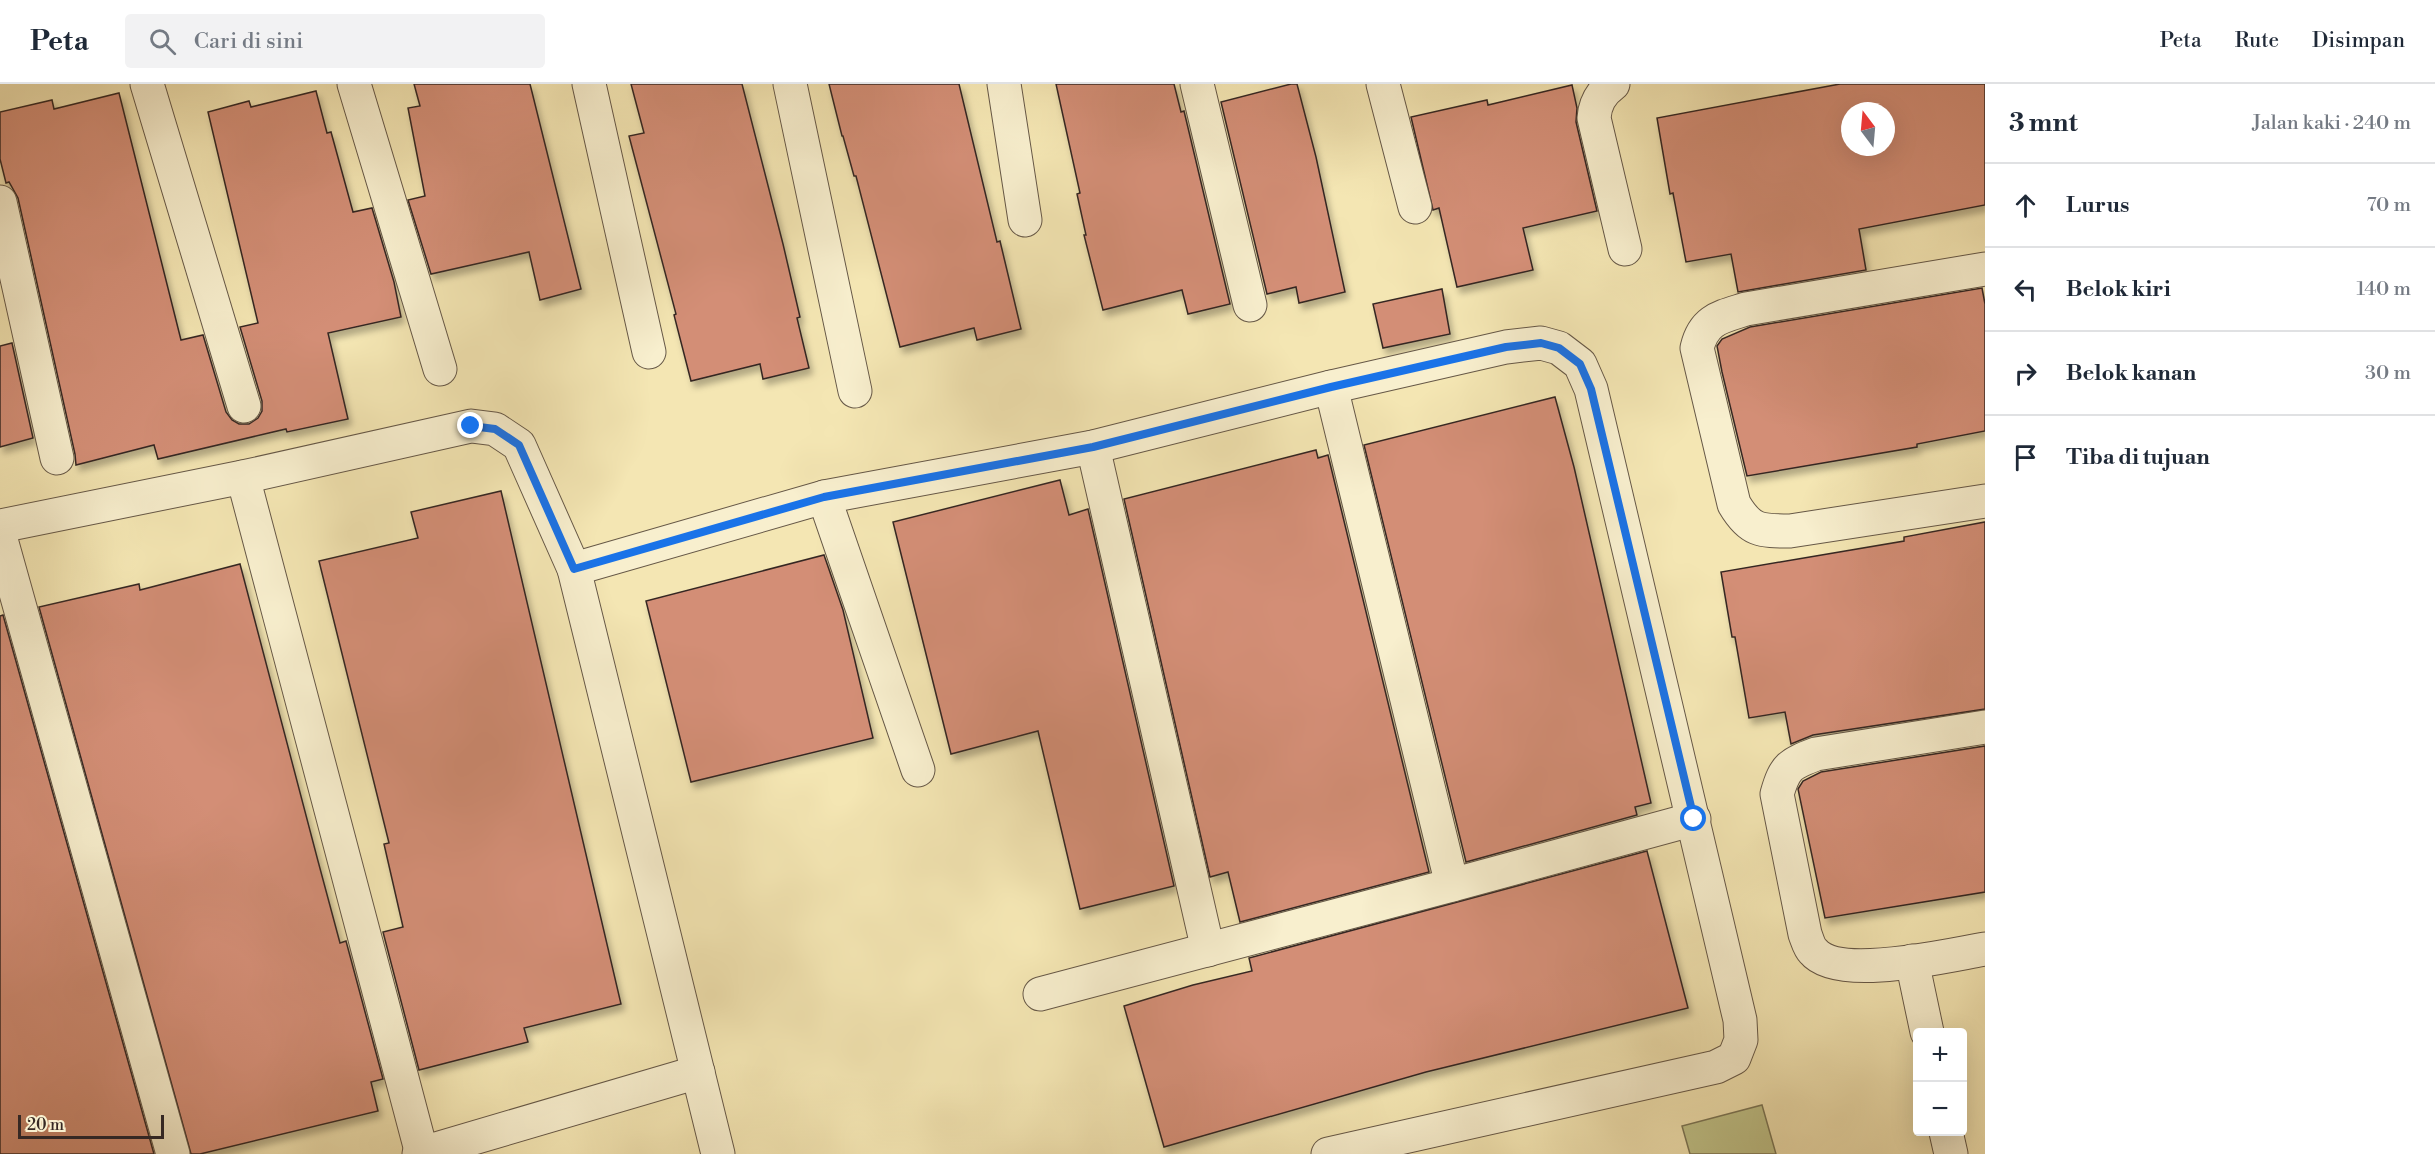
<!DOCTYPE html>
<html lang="id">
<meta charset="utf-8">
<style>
:root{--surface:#fff;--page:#f2f2f3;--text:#1f2937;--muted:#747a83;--line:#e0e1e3}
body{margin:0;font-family:"Libre Bodoni",serif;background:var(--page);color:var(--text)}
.controls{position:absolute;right:18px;bottom:18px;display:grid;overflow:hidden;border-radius:6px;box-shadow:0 6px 24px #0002}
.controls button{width:54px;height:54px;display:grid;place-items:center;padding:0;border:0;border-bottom:2px solid var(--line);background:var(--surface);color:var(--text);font:30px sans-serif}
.compass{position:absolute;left:1841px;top:18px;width:54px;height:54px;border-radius:50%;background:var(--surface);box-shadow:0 6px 24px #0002;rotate:344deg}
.scale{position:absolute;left:18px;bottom:15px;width:146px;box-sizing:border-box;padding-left:6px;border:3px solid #362823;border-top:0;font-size:16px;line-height:21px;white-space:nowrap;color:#362823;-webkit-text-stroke:4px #f8efce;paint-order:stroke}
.stop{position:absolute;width:18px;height:18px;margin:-14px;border:4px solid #1a73e8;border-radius:50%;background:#fff}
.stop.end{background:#1a73e8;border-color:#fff;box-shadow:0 2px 6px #0008}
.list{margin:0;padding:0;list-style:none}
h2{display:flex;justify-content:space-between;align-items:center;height:78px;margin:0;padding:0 24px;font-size:26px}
h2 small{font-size:20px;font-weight:400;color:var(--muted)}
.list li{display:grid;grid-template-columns:39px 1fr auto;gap:18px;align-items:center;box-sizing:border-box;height:84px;padding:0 24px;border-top:2px solid var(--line)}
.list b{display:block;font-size:22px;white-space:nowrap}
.list em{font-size:20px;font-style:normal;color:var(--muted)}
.icon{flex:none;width:33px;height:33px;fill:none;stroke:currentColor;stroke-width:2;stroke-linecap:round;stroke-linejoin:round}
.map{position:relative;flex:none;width:1985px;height:1070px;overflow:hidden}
header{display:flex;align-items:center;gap:36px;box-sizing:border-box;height:84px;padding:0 30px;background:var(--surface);border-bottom:2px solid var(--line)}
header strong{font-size:28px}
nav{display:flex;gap:33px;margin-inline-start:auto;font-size:21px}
.search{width:420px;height:54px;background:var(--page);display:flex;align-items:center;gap:15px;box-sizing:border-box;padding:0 21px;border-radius:6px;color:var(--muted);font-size:22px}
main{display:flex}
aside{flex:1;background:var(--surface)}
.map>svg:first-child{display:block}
.green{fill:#c0c389;stroke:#7b7656;stroke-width:1.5}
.building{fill:#d38e76;stroke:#362823;stroke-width:1.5;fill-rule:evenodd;filter:url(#shadow)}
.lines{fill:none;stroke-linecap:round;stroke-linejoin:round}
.minor-casing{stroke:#665847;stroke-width:35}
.minor{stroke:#f8efce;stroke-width:33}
.route{stroke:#1a73e8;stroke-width:8}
</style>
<header>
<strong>Peta</strong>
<div class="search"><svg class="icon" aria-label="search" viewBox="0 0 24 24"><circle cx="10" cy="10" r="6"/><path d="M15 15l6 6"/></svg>Cari di sini</div>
<nav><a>Peta</a><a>Rute</a><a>Disimpan</a></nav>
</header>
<main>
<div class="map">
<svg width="1985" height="1070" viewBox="0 0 1985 1070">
<defs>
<filter id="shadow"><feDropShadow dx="3.5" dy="6" stdDeviation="3" flood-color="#0004"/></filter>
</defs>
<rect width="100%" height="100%" fill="#f4e6b3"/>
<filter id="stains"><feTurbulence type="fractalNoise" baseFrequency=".00333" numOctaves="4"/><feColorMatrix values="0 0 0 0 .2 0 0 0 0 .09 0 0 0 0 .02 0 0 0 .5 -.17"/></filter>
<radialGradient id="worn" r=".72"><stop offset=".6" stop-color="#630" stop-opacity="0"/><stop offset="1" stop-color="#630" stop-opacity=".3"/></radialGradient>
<!-- green -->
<path class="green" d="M1762,1021L1776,1070H1690L1682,1042Z"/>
<!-- building -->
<g class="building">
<path d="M414,0H530L581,205L540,216L529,168L431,190L408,116L425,112L408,24L420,22Z"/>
<path d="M631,0H742L783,160L800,233L797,234L809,284L763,295L760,280L691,297L674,231L676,230L629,52L644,49Z"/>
<path d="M829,0H959L997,158L1000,157L1021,245L977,256L974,244L900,263L856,92H854L843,52H842Z"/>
<path d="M1056,0H1174L1181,28L1184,27L1230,220L1188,230L1182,206L1103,226L1084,151H1086L1077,110L1080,109Z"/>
<path d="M1291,0H1297L1316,73L1345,208L1299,219L1296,203L1267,210L1221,18Z"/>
<path d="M1840,0H1985V121L1859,145L1866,186L1738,208L1731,170L1686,178L1673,109L1670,110L1657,34ZM1850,27H1886V63H1850Z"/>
<path d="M1572,1L1577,24L1576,38L1597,127L1523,144L1533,186L1457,203L1439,124L1433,126L1411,33L1487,16L1488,21Z"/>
<path d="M316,7L327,49L331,48L353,128L372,124L394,198L401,233L328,249L348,335L287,348L286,345L158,375L154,361L76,381L75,370L18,114L9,98L6,99L0,75V28L52,16L54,25L119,9L181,256L203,251L226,328L232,336L239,340H249L258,334L262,327V317L240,243L258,239L208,28L249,17L251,23Z"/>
<path d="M1982,204L1985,220V347L1917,360V363L1747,392L1722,288L1717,262L1722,255L1750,243Z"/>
<path d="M1442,205L1450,250L1383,264L1373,220Z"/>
<path d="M12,259L33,354L0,363V262Z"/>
<path d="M1555,313L1574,383L1651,719L1635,723L1637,731L1466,778L1364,361Z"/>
<path d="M1316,366L1318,374L1328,371L1429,788L1240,838L1228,788L1210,793L1124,415Z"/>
<path d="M1060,396L1069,431L1088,425L1174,802L1080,825L1038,647L951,670L893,438Z"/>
<path d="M501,407L621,920L524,944L528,958L419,986L383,848L403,843L384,760L389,759L319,477L418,454L411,428Z"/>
<path d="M1985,438V625L1813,651L1791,660L1785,628L1749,634L1735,553H1732L1721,488L1904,457V453Z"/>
<path d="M824,471L843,526L873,654L691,698L646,517Z"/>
<path d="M240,480L318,777L340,859L346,857L383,995L371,998L378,1027L200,1070H191L39,523L139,500L140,506Z"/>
<path d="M3,531L154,1070H0V532Z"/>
<path d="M1985,662V808L1825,834L1798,705L1803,697L1821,688Z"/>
<path d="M1647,767L1688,924L1426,988L1164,1063L1124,922L1193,901L1252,887L1249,874Z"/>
</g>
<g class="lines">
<!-- minor casing -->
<g class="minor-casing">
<g id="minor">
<path d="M147,0L244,322"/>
<path d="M354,0L440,285"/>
<path d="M589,0L649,268"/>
<path d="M790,0L855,307"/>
<path d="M1004,0L1025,136"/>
<path d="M1197,0L1250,221"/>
<path d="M1383,0L1415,123"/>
<path d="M1613,0C1601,9 1595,19 1594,34L1625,165"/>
<path d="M0,118L57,374"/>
<path d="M1985,185L1746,225C1721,233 1704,235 1697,264L1734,420C1750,447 1760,447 1790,447L1985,417"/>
<path d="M1331,303L1452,801"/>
<path d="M1093,363L1208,866"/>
<path d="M243,393L422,1070"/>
<path d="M824,413L918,686"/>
<path d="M0,442L243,393L471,342L495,345L519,361L574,485L824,413L1093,363L1331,303L1506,263L1541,259L1559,264L1580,280L1591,305L1740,936L1741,956L1734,974L1716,983L1328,1070"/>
<path d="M0,452L173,1070"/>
<path d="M574,485L718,1070"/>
<path d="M1985,643L1816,670C1790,680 1785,682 1777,710L1805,850C1807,855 1809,863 1813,867C1838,898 1949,871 1985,865"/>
<path d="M1912,877L1927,948"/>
<path d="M1040,910L1452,801L1694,735"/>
<path d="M1946,1048L1951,1070"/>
<path d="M419,1070L698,988"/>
</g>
</g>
<!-- minor -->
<use href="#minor" class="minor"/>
</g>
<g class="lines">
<!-- route -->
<path class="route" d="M471,342L495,345L519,361L574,485L824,413L1093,363L1331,303L1506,263L1541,259L1559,264L1580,280L1591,305L1694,735"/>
</g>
<rect width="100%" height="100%" filter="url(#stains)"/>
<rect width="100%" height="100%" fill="url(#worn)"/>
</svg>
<div class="controls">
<button>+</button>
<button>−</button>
</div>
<svg class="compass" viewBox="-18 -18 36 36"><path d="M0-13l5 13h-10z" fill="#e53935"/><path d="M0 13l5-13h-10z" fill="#747a83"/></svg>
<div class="scale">20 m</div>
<div class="stop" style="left:1694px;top:735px"></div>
<div class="stop end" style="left:471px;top:342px"></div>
</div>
<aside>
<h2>3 mnt<small>Jalan kaki · 240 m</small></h2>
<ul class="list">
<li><svg class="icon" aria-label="ahead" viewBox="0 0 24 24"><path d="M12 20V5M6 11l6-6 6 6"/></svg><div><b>Lurus</b></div><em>70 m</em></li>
<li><svg class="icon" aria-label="left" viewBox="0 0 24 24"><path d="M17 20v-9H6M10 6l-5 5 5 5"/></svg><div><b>Belok kiri</b></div><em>140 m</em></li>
<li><svg class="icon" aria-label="right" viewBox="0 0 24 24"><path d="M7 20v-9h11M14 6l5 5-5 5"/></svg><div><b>Belok kanan</b></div><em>30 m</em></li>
<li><svg class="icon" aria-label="arrive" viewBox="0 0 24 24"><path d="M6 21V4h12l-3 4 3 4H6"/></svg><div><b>Tiba di tujuan</b></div></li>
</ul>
</aside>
</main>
